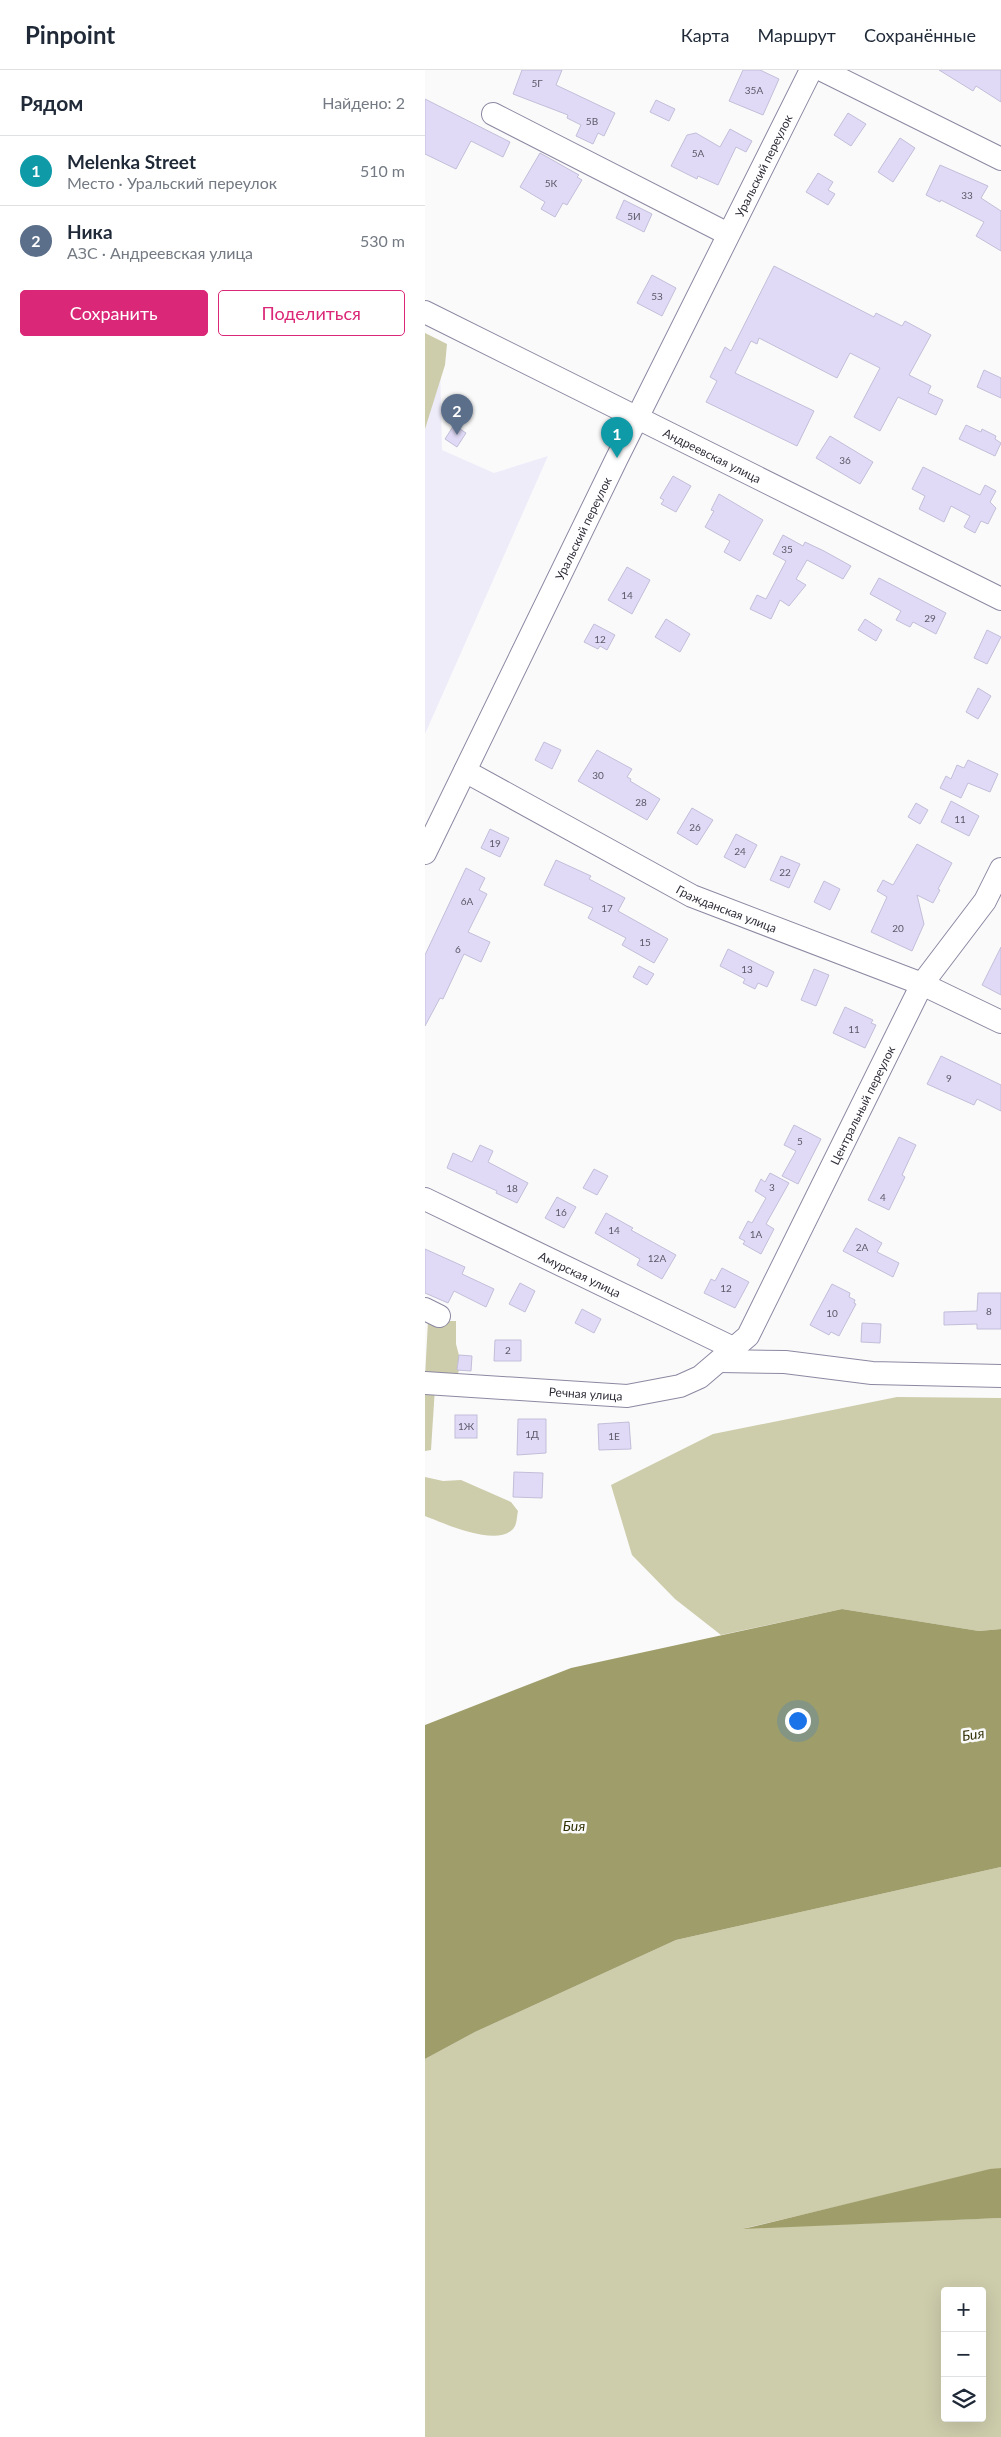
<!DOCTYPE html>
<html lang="ru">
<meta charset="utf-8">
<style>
:root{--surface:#fff;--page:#f2f2f3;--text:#1f2937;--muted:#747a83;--line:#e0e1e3;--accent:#db2777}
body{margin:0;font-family:Lato,sans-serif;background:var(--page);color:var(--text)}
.controls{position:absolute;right:15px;bottom:15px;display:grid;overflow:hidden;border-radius:5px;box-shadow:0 5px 20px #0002}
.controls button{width:45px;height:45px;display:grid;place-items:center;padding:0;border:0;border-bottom:1px solid var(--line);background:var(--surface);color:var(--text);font:25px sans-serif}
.you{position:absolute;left:372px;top:1650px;width:18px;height:18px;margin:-12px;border:4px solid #fff;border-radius:50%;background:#1a73e8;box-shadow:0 0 0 8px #1a73e833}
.badge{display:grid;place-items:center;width:32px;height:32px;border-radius:50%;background:var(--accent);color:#fff;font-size:16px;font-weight:700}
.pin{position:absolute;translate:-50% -41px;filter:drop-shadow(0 1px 2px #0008)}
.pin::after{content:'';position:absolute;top:26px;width:18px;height:15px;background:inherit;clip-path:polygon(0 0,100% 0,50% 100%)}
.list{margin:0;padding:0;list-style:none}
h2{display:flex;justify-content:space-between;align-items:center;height:65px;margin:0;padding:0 20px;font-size:21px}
h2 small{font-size:16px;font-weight:400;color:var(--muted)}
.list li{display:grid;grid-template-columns:32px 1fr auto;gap:15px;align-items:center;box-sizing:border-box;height:70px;padding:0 20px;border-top:1px solid var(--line)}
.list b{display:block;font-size:19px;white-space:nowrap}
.list p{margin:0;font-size:16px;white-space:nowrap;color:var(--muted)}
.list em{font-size:16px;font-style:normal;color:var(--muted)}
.actions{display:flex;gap:10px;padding:15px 20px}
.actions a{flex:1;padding:11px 0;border:1px solid var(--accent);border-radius:5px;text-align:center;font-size:18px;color:var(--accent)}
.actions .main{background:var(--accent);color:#fff}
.icon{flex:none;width:28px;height:28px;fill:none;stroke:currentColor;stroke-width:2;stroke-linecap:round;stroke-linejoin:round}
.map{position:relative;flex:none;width:576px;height:2367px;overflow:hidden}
header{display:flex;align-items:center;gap:30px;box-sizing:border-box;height:70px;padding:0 25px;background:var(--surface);border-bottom:1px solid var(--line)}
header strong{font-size:24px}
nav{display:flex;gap:28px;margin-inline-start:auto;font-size:18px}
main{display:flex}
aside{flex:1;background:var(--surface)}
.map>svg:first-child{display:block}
.built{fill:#efecfa}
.green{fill:#cdccab;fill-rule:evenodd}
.water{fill:#9f9e6b}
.building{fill:#e0daf6;stroke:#c3bed9}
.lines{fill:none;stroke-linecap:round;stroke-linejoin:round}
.minor-casing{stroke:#8d88a2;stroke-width:24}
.minor{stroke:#fff;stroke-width:22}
.labels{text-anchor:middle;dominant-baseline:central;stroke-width:5;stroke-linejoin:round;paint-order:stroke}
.number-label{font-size:10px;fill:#5c5968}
.street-label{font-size:12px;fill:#302e39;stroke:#fafafa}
.water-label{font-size:14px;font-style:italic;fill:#333106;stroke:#fafafa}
</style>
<header>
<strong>Pinpoint</strong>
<nav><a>Карта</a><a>Маршрут</a><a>Сохранённые</a></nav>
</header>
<main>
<aside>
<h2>Рядом<small>Найдено: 2</small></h2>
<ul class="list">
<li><span class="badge" style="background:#0f9aa8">1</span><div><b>Melenka Street</b><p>Место · Уральский переулок</p></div><em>510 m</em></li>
<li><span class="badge" style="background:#5c6f8a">2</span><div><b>Ника</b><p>АЗС · Андреевская улица</p></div><em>530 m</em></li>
</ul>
<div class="actions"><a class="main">Сохранить</a><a>Поделиться</a></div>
</aside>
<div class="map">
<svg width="576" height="2367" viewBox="0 0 576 2367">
<rect width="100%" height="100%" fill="#fafafa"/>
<!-- built -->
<path class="built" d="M0,285L15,292L17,380L69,403L123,386L0,664Z"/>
<!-- green -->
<g class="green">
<path d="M0,263L22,274L20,295L0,359Z"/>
<path d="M3,1251H31V1274L36,1293L32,1307H0Z"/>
<path d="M0,1317H10L6,1380L0,1381Z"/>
<path d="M472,1327L576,1328V1559L554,1561L417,1539L296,1565L250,1529L207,1485L186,1415L288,1364Z"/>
<path d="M0,1407L18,1411L36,1410L86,1432L93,1441C92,1445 92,1452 90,1456C77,1480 18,1453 0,1446Z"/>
<path d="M576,1797V2098L321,2158L576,2148V2367H0V1989L50,1962L251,1870ZM520,2221H557V2348H520Z"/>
</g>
<!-- water -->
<g class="water">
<path d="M417,1539L554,1561L576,1559V1797L251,1870L50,1962L0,1989V1655L146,1598Z"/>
<path d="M576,2098V2148L318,2159L565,2099Z"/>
</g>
<!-- building -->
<g class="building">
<path d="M97,0H137L131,15L190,43L179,66L173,63L168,74L151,66L156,55L142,48L143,45L88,24Z"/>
<path d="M318,0H335L354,9L338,45L304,31Z"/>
<path d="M514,0H576V32L551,16L548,21Z"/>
<path d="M0,29L85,72L78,87L46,71L31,99L0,84Z"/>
<path d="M231,30L250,39L244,51L225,42Z"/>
<path d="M423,43L441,54L426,76L409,65Z"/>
<path d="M305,59L327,71L321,82L311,77L293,115L273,106L272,109L246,96L262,65L271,63L295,77Z"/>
<path d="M475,68L490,78L468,112L453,102Z"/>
<path d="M115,83L154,105L152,107L157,110L142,135L138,133L130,147L116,139L120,132L95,117Z"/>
<path d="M515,95L563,116L556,128L576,141V181L551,166L559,152L516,130L515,132L501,125Z"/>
<path d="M393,103L408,112L403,120L410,124L403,135L381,122Z"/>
<path d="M199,130L227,144L219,162L191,148Z"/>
<path d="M349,196L449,247L451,243L477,256L480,251L506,265L484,305L506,316L503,323L518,330L511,345L473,327L455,361L429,347L455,298L425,283L412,308L334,268L332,274L326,271L310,303L389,341L372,376L281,332L292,311L285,307L300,277L306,281Z"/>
<path d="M227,205L251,218L237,246L212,233Z"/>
<path d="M559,300L576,308V328L552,317Z"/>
<path d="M29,355L41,363L32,377L20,369Z"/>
<path d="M541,355L556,362L557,359L571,366L570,369L576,373L570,386L534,369Z"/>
<path d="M405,366L448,392L435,414L391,388Z"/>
<path d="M498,397L555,425L560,415L571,421L565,432L571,438L563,454L556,451L550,463L539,457L545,446L526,436L519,452L494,439L500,426L487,419Z"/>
<path d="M248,406L266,416L251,442L236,434L239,430L235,428Z"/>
<path d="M294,424L338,450L315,491L299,482L305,471L280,457L289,441L286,440Z"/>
<path d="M358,465L378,476L380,472L399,481L426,496L418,509L382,490L371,509L381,515L364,536L355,530L346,549L325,539L332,525L341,529L361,491L348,484Z"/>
<path d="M202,497L225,510L207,544L183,530Z"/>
<path d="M454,508L521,543L511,564L488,552L485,557L471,550L476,541L445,524Z"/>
<path d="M241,549L265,564L255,582L230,567Z"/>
<path d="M440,549L457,560L451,571L433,560Z"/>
<path d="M169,554L190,565L182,580L175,576L173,579L159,572Z"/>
<path d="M562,560L576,567L562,594L549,588Z"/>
<path d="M553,618L566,626L553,649L541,642Z"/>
<path d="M119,672L136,680L127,699L110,690Z"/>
<path d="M172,680L207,699L202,707L206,709L205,711L235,729L222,750L153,711Z"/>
<path d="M543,690L573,704L565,722L543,713L536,728L515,718L521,706L526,709L532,695L539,698Z"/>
<path d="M526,731L554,746L544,766L516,752Z"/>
<path d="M491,733L503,740L495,754L483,747Z"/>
<path d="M267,738L288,750L272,775L252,763Z"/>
<path d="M65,759L84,768L75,787L56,778Z"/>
<path d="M311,764L332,775L320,798L299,787Z"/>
<path d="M492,774L527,793L513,819L515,820L508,833L492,825L499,854L487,881L446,862L462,827L452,821L458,810L468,815Z"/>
<path d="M356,786L375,794L364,818L345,810Z"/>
<path d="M131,790L166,806L164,809L200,828L193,841L243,869L229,893L197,875L201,868L163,848L168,838L119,815Z"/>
<path d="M41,798L60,808L54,820L62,824L43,862L65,872L56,892L39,884L18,929L15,928L0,956V885Z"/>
<path d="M399,811L415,819L405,840L389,832Z"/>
<path d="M576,877V925L557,915Z"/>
<path d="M303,879L349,902L342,917L333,913L330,919L318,913L320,909L295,896Z"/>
<path d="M214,896L229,904L222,915L208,907Z"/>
<path d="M389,899L404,905L391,936L376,930Z"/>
<path d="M420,937L448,950L446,953L451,955L440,978L408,963Z"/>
<path d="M516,986L576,1015V1041L552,1029L549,1035L502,1014Z"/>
<path d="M369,1055L396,1069L373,1114L357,1106L371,1081L359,1075Z"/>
<path d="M474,1067L491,1075L477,1105L480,1107L464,1140L443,1130Z"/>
<path d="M55,1075L68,1081L63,1092L103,1113L92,1133L71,1123L72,1121L22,1098L28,1083L47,1092Z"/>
<path d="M169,1099L183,1106L172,1125L158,1118Z"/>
<path d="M345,1103L364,1113L341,1154L349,1159L336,1184L318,1174L320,1171L314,1168L323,1151L327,1153L341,1128L330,1121L336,1109L340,1112Z"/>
<path d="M132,1127L151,1137L139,1158L120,1148Z"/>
<path d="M181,1143L208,1158L206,1160L251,1185L237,1209L212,1195L215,1189L170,1163Z"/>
<path d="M431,1158L457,1173L452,1182L474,1193L468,1207L418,1181Z"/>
<path d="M0,1179L40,1197L37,1204L69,1219L61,1237L29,1221L23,1233L0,1223Z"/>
<path d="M297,1198L324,1212L310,1238L279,1223L286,1209L290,1211Z"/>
<path d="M95,1213L110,1221L100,1242L84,1234Z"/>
<path d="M407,1214L425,1223L424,1227L430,1230L429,1233L431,1234L414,1266L406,1262L404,1265L385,1255Z"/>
<path d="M553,1223H576V1259H552V1254L519,1255V1242L552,1241Z"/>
<path d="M157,1239L176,1249L169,1263L150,1253Z"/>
<path d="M437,1253L456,1254L455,1273L436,1272Z"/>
<path d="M70,1270H96V1291H69Z"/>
<path d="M34,1285L47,1286L46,1301L32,1300Z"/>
<rect x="30" y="1345" width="22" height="23"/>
<path d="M93,1349H121V1383L92,1385Z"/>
<path d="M204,1352L206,1379L174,1380L173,1354Z"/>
<path d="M89,1402L118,1403L117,1428L88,1427Z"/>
</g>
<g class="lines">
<!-- minor casing -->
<g class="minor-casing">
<g id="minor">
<path d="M397,0L576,89"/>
<path d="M68,44L303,164"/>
<path id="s1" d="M0,242L576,529"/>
<path id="s2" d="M40,701L267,826L497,914L576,952"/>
<path id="s3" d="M0,783L192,388L386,0"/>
<path id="s4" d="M0,1129L310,1279"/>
<path d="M0,1239L14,1246"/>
<path d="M295,1291L360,1292L447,1303L576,1306"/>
<path id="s5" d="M0,1313L202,1326L255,1316L275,1307L323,1266L497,914L560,831L576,799"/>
</g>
</g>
<!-- minor -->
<use href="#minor" class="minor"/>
</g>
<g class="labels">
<!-- number labels -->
<g class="number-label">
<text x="112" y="13">5Г</text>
<text x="329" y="20">35А</text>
<text x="167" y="51">5В</text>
<text x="273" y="83">5А</text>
<text x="126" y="113">5К</text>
<text x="542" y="125">33</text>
<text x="209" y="146">5И</text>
<text x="232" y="226">5З</text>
<text x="420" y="390">36</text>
<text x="362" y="479">35</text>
<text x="202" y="525">14</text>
<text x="505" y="548">29</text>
<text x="175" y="569">12</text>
<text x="173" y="705">30</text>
<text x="216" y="732">28</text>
<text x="535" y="749">11</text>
<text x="270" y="757">26</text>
<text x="70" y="773">19</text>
<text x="315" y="781">24</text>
<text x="360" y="802">22</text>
<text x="42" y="831">6А</text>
<text x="182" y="838">17</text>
<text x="473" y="858">20</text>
<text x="220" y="872">15</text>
<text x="33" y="879">6</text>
<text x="322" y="899">13</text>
<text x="429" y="959">11</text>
<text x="524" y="1008">9</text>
<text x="375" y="1071">5</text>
<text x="347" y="1117">3</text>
<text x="87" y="1118">18</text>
<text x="458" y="1127">4</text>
<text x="136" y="1142">16</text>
<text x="189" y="1160">14</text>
<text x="331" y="1164">1А</text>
<text x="437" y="1177">2А</text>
<text x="232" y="1188">12А</text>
<text x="301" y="1218">12</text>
<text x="564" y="1241">8</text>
<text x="407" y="1243">10</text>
<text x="83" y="1280">2</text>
<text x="41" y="1356">1Ж</text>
<text x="107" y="1364">1Д</text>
<text x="189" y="1366">1Е</text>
</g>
<!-- street labels -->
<g class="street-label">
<text stroke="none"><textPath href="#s3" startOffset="766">Уральский переулок</textPath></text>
<text stroke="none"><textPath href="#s1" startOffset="321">Андреевская улица</textPath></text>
<text stroke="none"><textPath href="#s3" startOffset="361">Уральский переулок</textPath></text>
<text stroke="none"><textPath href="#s2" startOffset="296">Гражданская улица</textPath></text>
<text stroke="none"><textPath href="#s5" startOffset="599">Центральный переулок</textPath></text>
<text stroke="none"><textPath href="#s4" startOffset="172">Амурская улица</textPath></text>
<text stroke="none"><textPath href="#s5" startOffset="161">Речная улица</textPath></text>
</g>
<!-- water labels -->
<g class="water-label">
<text transform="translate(548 1664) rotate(-8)">Бия</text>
<text x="149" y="1755">Бия</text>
</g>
</g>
</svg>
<div class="controls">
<button>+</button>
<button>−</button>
<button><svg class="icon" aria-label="layers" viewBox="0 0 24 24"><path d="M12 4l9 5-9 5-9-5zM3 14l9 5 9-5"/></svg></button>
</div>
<div class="you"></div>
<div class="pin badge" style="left:192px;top:388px;background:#0f9aa8">1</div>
<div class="pin badge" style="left:32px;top:365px;background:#5c6f8a">2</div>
</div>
</main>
